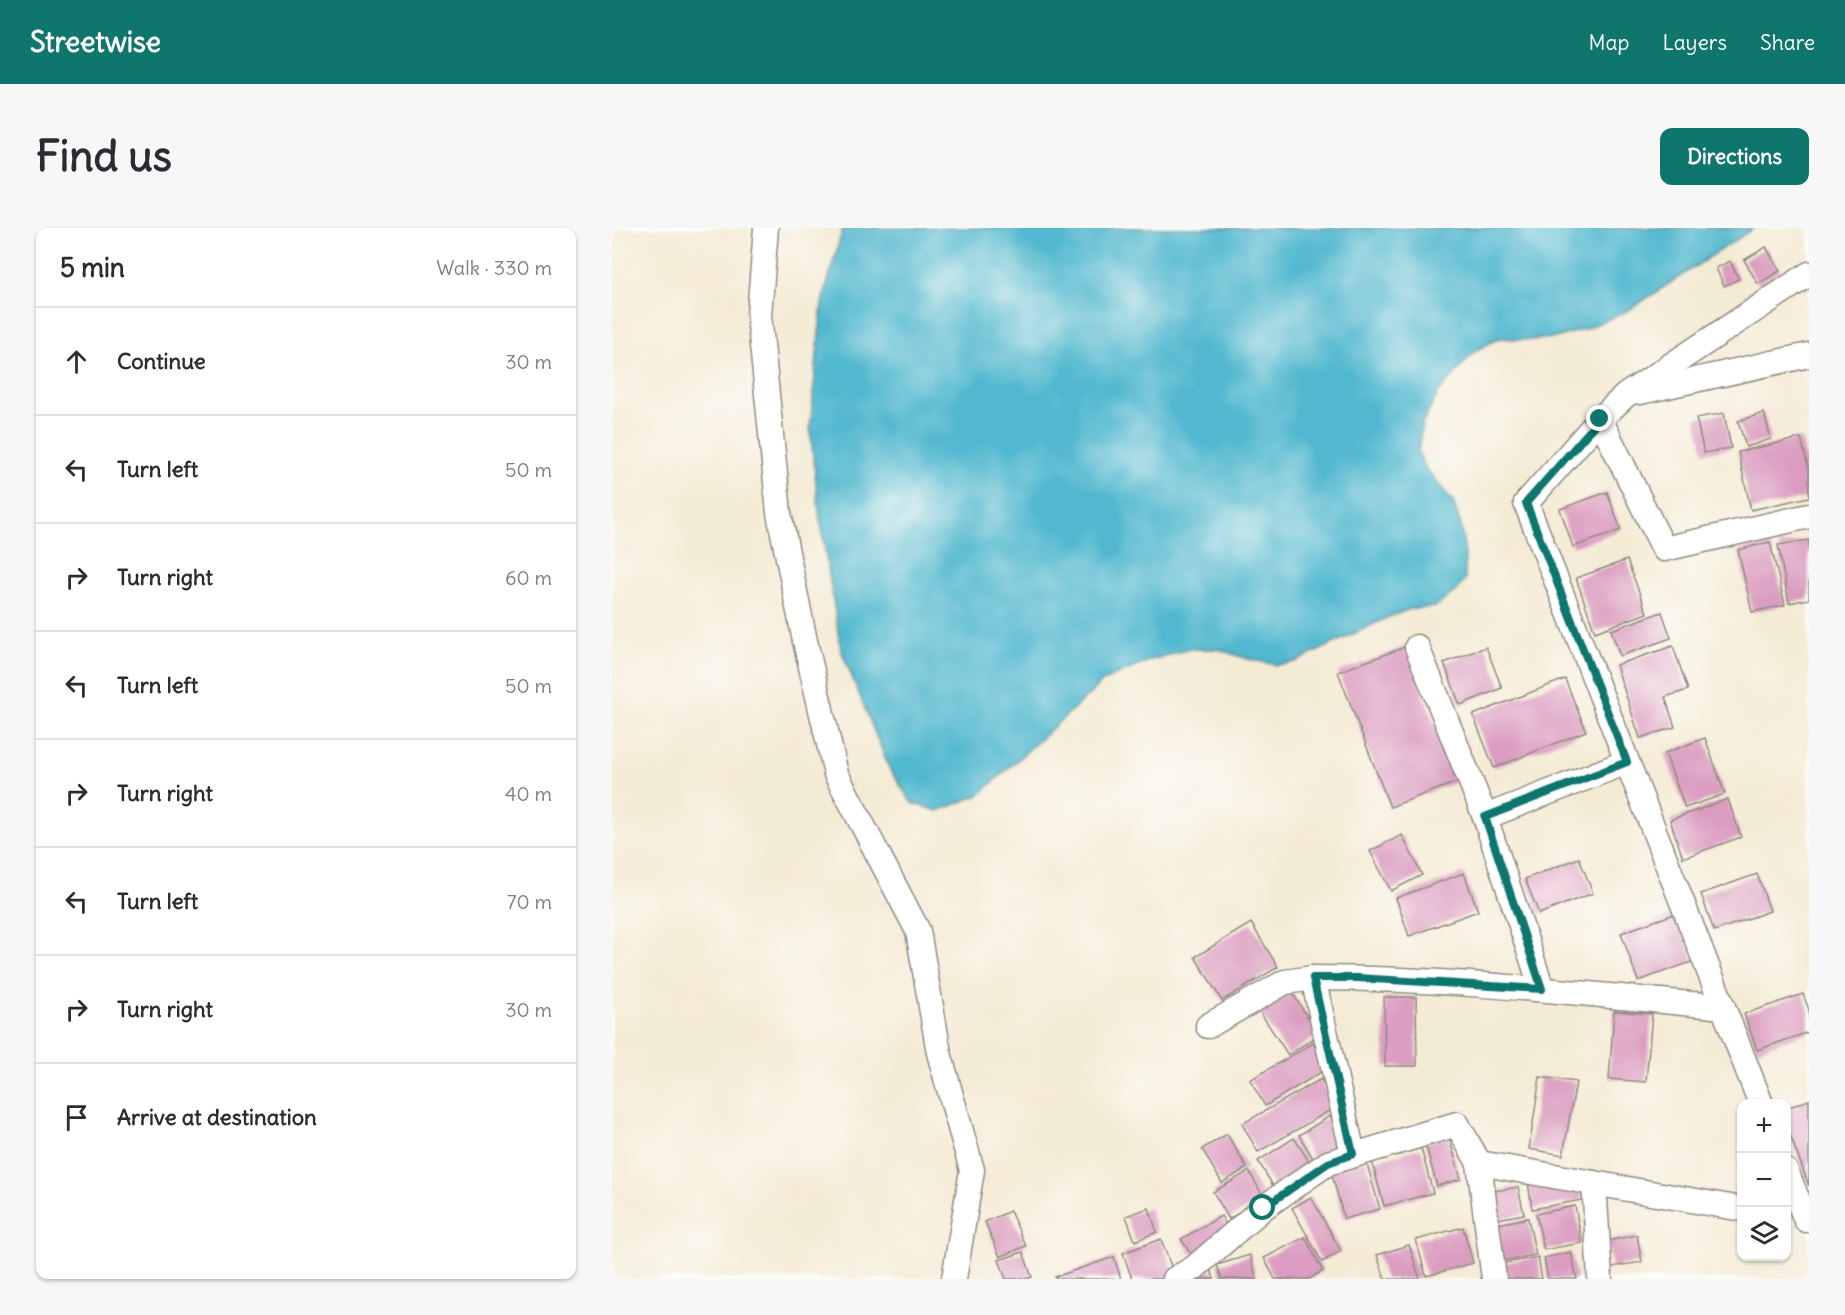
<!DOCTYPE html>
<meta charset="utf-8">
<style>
:root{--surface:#fff;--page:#f7f7f7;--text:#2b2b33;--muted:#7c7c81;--line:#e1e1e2;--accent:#0f766e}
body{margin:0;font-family:Delius,sans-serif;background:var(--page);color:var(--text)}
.controls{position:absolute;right:18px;bottom:18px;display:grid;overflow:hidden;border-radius:12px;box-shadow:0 2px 4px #0004}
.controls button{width:54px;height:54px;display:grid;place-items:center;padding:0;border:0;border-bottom:2px solid var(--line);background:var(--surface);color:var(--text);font:30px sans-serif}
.stop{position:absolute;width:18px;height:18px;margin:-14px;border:4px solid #0f766e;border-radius:50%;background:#fff}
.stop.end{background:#0f766e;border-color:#fff;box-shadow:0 2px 6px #0008}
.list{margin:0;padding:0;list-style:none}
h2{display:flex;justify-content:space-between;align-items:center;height:78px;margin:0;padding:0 24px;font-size:26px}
h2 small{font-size:20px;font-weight:400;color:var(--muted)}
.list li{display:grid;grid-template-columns:39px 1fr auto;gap:18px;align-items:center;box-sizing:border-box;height:108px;padding:0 24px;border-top:2px solid var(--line)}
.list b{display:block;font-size:22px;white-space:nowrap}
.list em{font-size:20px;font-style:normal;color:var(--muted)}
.icon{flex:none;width:33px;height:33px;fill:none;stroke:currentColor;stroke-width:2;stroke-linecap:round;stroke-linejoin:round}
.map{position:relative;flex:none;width:1197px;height:1051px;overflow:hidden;border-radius:12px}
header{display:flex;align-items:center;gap:36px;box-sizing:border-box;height:84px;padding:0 30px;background:var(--accent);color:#fff}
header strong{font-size:28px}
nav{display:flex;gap:33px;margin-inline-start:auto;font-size:21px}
.intro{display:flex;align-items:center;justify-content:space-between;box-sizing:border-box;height:144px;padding:0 36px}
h1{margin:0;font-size:42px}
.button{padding:15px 27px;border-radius:12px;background:var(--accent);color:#fff;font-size:21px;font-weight:700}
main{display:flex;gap:36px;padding:0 36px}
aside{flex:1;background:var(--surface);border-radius:12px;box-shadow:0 2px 4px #0004}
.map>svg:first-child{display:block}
.water{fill:#51b8cf;stroke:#3e727d;stroke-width:1.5}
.building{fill:#da9cc0}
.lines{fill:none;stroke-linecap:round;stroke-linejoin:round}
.street-casing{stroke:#908b80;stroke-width:27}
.street{stroke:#fff;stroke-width:24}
.route{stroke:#0f766e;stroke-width:8}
</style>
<header>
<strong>Streetwise</strong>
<nav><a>Map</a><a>Layers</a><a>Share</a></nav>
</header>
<div class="intro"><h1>Find us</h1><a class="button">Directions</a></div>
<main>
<aside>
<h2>5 min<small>Walk · 330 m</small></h2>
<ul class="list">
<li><svg class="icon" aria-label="ahead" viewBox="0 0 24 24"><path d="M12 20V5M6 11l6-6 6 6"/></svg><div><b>Continue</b></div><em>30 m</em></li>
<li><svg class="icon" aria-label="left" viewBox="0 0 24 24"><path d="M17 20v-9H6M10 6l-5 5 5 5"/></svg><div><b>Turn left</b></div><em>50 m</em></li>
<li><svg class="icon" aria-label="right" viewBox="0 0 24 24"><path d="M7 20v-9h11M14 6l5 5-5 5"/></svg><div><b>Turn right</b></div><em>60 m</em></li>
<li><svg class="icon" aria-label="left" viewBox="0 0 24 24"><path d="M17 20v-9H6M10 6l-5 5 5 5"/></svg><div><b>Turn left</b></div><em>50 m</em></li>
<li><svg class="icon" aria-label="right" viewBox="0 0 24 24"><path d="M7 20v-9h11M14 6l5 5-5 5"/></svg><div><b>Turn right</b></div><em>40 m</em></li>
<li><svg class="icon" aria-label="left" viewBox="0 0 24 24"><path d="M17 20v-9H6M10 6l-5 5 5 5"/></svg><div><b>Turn left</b></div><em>70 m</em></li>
<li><svg class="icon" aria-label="right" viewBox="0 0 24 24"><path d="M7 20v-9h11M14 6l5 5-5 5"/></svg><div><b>Turn right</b></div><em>30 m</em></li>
<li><svg class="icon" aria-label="arrive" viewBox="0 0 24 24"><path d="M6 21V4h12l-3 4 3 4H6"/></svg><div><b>Arrive at destination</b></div></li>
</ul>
</aside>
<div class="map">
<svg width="1197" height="1051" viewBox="0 0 1197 1051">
<rect width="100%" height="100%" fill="#fdfcf7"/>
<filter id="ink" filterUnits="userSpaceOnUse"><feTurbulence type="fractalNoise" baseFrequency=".0167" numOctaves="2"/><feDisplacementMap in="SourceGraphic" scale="12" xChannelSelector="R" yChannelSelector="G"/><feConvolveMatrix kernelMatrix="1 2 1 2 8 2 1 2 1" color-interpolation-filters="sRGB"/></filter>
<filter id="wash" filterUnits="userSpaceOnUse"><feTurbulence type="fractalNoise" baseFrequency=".008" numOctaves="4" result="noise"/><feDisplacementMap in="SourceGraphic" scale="24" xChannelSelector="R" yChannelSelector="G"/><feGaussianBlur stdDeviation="1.35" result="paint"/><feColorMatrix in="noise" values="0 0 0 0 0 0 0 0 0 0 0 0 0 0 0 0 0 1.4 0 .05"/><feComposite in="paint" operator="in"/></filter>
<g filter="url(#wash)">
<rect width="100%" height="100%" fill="#f4ebd5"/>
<!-- water -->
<path class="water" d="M231,0H1142L1017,82L973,101L943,110L916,112L887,110L863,123L826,165L810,197L806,224L814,241L841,273L849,297L853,326V352L844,363L823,379L798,381L774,390L684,434L665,437L636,431L605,421H578L539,432L493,452L367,567L326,583L300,575L278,542L229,422L207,284L198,200L210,75Z"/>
<g id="blocks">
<!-- building -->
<g class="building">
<path d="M1154,19L1168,43L1146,56L1132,32Z"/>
<path d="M1118,33L1127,51L1112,58L1104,40Z"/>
<path d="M1112,185L1119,220L1092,225L1084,190Z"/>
<path d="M1152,185L1159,211L1134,219L1126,193Z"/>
<path d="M1189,210L1197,243V269L1139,282L1126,224Z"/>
<path d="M995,264L1009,302L961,319L948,281Z"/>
<path d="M1197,312V371L1177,375L1166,317Z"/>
<path d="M1158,314L1173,377L1140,384L1126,322Z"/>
<path d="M1015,332L1035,385L983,404L964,350Z"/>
<path d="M1050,384L1059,410L1008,428L999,402Z"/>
<path d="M1061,418L1076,462L1053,469L1063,499L1028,510L1004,437Z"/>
<path d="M793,419L845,554L778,579L726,444Z"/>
<path d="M874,419L890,460L848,477L832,435Z"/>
<path d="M953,451L974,503L882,540L861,487Z"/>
<path d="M1093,510L1113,566L1073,580L1053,525Z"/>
<path d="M1116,571L1129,609L1071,630L1058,592Z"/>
<path d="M790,607L810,647L779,663L758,623Z"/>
<path d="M967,630L981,665L927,686L913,651Z"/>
<path d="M852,645L866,683L797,708L784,670Z"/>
<path d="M1145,646L1158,683L1102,703L1089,666Z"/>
<path d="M1065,685L1082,733L1026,753L1009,705Z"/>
<path d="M639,695L666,739L610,773L583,729Z"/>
<path d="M676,758L707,807L676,827L644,778Z"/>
<path d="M1191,766L1197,782V804L1145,822L1132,786Z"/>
<path d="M772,769H804L805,838H773Z"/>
<path d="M1002,783L1040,786L1034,854L997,851Z"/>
<path d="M701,815L716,840L653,878L638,852Z"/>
<path d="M928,849L964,854L951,927L917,921Z"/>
<path d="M709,851L724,879L646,924L630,896Z"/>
<path d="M1197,872V958L1174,896V880Z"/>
<path d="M718,888L735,915L703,934L687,907Z"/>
<path d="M615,906L635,940L610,955L590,921Z"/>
<path d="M837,908L849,951L825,958L813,915Z"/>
<path d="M682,910L700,938L663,961L646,933Z"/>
<path d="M809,920L821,965L772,978L760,933Z"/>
<path d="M754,933L768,981L732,991L719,943Z"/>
<path d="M637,943L652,970L617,991L601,964Z"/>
<path d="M916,954L969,957L970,972L920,981Z"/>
<path d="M906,959L912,986L881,992L876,964Z"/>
<path d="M699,969L729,1023L710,1034L680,980Z"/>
<path d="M963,978L970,1015L932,1022L924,986Z"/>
<path d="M537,980L545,1004L523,1013L514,988Z"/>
<path d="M398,983L414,1018L388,1029L373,994Z"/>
<path d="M609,988L618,1003L579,1026L569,1011Z"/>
<path d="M916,990L924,1027L884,1034L876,998Z"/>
<path d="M851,999L861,1035L814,1048L804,1012Z"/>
<path d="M1025,1007L1030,1034L1000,1039L995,1013Z"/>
<path d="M693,1009L711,1043L697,1051H663L652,1030Z"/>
<path d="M549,1011L562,1046L549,1051H520L511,1025Z"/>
<path d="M797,1017L808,1051H773L765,1027Z"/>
<path d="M411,1024L420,1049L414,1051H394L387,1032Z"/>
<path d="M959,1024L965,1051H936L932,1030Z"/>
<path d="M638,1027L645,1051H610L605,1037Z"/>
<path d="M502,1029L509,1051H444L443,1049Z"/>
<path d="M926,1029L930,1051H889L886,1036Z"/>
<path d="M599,1042L602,1051H575Z"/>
</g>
</g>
</g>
<g filter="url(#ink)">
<use href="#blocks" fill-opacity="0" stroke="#908b80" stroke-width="1.5"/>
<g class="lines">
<!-- street casing -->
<g class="street-casing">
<g id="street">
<path d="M154,0L147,87L167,285L193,413L224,546L306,703L327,825L360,942L342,1051"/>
<path d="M1028,164L1197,127"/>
<path d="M988,191L1052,321L1197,288"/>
<path d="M805,419L873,589L930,761"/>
<path d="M873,589L1015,534"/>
<path d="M596,798L673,754L701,750"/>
<path d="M1149,876L914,275L988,191L1014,167L1197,46"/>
<path d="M741,926L701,750C838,750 975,766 1111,779"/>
<path d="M867,935L882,1051"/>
<path d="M1174,943L1194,992"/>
<path d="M982,955L988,1051"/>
<path d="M563,1051L582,1040L651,980L716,935L845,896L867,935L1130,981"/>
</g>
</g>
<!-- street -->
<use href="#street" class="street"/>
</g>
</g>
<g class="lines" filter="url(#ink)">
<!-- route -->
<path class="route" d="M651,980L716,935L741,926L701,750H745L930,761L873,589L1015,534L914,275L988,191"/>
</g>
</svg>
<div class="controls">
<button>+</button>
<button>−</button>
<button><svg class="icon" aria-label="layers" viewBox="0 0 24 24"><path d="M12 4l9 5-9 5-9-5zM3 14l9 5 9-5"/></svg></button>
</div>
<div class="stop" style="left:651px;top:980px"></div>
<div class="stop end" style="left:988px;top:191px"></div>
</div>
</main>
